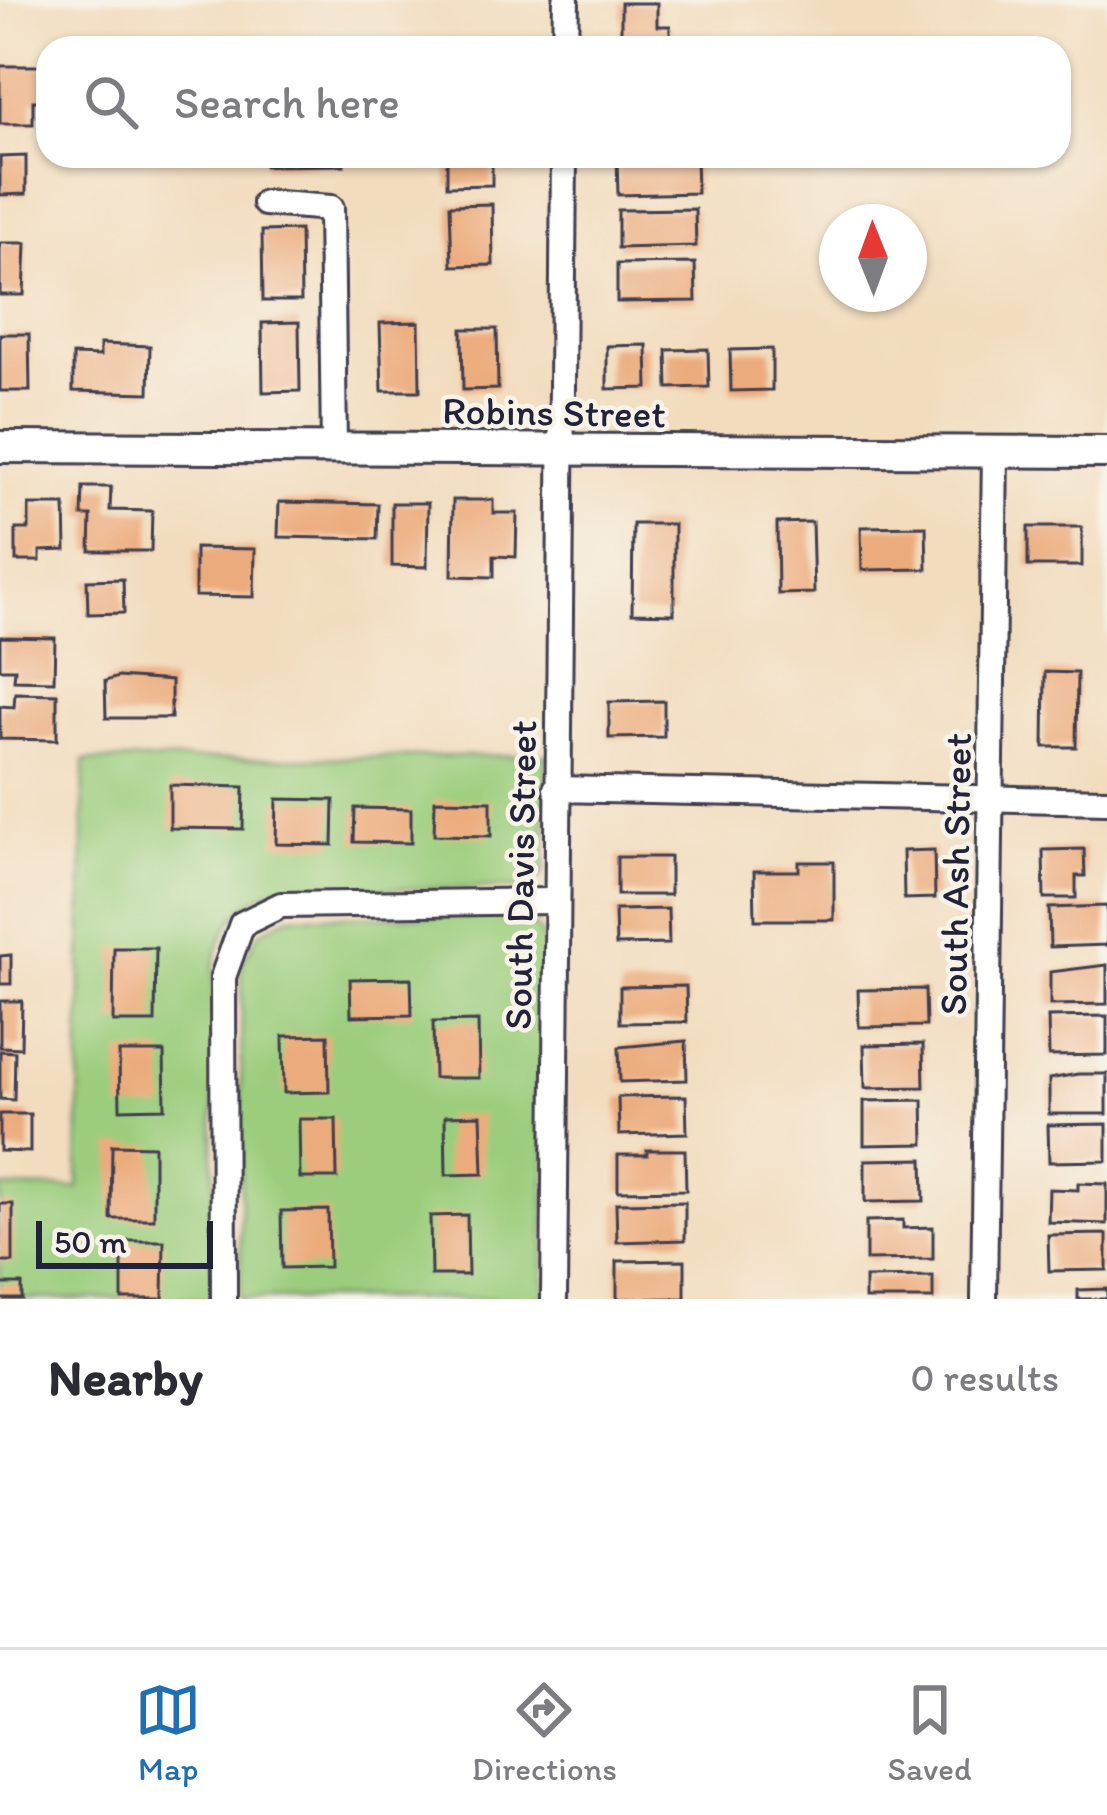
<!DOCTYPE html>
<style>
:root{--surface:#fff;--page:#f7f7f7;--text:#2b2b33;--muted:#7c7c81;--line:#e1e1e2;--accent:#1f6fb2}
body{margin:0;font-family:Itim,sans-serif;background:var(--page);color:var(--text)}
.compass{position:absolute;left:819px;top:204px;width:108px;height:108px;border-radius:50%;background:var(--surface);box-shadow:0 3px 9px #0004;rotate:359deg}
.scale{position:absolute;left:36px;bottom:30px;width:177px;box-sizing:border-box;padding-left:12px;border:6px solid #22223b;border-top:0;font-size:33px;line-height:42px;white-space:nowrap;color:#22223b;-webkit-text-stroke:9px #f7f3e8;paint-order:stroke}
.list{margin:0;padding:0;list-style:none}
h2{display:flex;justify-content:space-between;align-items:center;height:156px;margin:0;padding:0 48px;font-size:51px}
h2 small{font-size:39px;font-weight:400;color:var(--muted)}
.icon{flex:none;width:66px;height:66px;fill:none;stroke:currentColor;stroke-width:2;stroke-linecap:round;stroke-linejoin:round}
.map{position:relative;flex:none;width:1107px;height:1299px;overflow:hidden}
.search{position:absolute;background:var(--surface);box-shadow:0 3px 9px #0004;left:36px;right:36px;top:36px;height:132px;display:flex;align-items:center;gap:30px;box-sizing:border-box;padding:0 42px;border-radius:36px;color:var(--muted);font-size:45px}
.sheet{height:348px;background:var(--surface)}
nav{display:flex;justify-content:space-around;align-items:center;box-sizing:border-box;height:168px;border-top:3px solid var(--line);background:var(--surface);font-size:33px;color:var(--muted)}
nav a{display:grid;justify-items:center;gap:6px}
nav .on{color:var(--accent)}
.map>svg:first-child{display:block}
.green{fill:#9bcd7d;stroke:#5e785c;stroke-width:3}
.building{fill:#ecab7b}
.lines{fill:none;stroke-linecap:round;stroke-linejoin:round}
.minor-casing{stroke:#413e4e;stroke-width:30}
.tertiary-casing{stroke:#413e4e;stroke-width:36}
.minor{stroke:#fff;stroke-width:24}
.tertiary{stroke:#fff;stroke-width:30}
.labels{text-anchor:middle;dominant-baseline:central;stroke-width:9;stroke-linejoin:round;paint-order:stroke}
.street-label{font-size:39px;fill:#22223b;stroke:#f7f3e8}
</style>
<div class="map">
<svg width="1107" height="1299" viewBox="0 0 1107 1299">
<rect width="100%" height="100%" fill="#f7f3e8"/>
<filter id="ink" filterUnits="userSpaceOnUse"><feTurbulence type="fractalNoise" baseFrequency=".00833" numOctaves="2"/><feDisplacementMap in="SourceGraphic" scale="24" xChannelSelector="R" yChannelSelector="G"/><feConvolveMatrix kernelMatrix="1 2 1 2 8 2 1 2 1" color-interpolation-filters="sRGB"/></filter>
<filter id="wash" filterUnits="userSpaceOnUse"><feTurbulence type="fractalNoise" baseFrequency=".004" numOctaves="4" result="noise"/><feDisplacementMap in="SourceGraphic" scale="48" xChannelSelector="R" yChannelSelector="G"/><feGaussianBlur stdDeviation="2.7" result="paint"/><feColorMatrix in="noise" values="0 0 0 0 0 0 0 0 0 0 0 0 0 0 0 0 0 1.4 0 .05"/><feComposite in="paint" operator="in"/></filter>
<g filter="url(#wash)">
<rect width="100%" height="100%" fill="#f2dcbd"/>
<!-- green -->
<g class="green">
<path d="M547,755L545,869L540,878L521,888L274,889C238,904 220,929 214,967L213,1299H0V1188H78L84,761Z"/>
<path d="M289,916H519L538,929L546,945L544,1299H240L242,963L259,933Z"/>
</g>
<g id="blocks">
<!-- building -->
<g class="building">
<path d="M621,3H657V26H670V45L621,48Z"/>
<path d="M0,66H48V101H33V124H0Z"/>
<path d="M26,156V194L0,195V157Z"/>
<path d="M265,156H343L344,165L265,166Z"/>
<path d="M447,156H492V185L447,186Z"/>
<path d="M617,156H696L697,193L618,195Z"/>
<path d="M492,204L493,265L452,266L450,205Z"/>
<path d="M695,209L696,246L618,248V210Z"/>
<path d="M300,230L301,301H263L262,231Z"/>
<path d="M0,243H26L24,295H0Z"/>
<path d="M695,263L696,301L617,302V264Z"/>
<path d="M299,322L300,391L263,392L262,323Z"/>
<path d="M419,322L420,391H382L380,323Z"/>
<path d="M462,329H497L498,389L463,390Z"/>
<path d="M0,334H29L30,391H0Z"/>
<path d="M100,344L150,346L149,393L73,391V355L100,356Z"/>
<path d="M647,345L648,388L607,389V346Z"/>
<path d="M708,349L709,387L668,388L667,350Z"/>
<path d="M772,349V390L731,391L730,350Z"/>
<path d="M83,487H111L110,510L152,511L151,551H90L91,516H82Z"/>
<path d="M453,500H493V513H517L516,557L494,556V577L452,576Z"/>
<path d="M279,502L378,504L377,539L278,537Z"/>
<path d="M392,503H428L427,567L392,566Z"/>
<path d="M29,505H65L66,550L40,551V561H16V529H29Z"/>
<path d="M812,522L814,593L778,594L777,523Z"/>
<path d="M633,524H674V614L632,613Z"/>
<path d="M926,526L927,569L862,570L861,527Z"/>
<rect x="1028" y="527" width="54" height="39"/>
<path d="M195,548L255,549L254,597L195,596Z"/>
<path d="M123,579L124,613L88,614L87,580Z"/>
<path d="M0,637L55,638L54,681L14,680L15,669H0Z"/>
<path d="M1045,672L1077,673L1076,747H1044Z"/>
<path d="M118,677L171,681V718H106L105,681Z"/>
<path d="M15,693L57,694V740L0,739V706L14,707Z"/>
<path d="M664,701V737L609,738V702Z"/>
<path d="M170,785L244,787L243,829L170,828Z"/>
<path d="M277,799L334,800L333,845L276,844Z"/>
<path d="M435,800L491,801V836L434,835Z"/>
<path d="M355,808L411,809V843L354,842Z"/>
<path d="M1084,849L1085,876H1076V898H1044L1043,850Z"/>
<path d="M934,850L935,898L904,899L903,851Z"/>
<rect x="617" y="857" width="53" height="38"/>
<path d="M799,862H834V920H755L754,871H799Z"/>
<path d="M1107,906V945L1050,947L1049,908Z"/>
<path d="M668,909L669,944L616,945L615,910Z"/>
<path d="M114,948H156L155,1022H113Z"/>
<path d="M11,955V984H0V956Z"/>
<path d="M1107,965V1004L1050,1005V972Z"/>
<path d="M411,978L412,1015L351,1016L350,979Z"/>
<path d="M686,986L687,1022L620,1023V987Z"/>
<path d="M925,989L926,1026L859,1027L858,990Z"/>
<path d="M0,1001H22L21,1048L0,1047Z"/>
<path d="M1107,1016V1055L1049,1056L1048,1017Z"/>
<path d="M478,1021L479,1078H434L433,1022Z"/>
<path d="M328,1035L329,1092L284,1093L283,1036Z"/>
<path d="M686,1041L687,1080L620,1082L619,1047Z"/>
<path d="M923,1044L924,1087L865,1088L864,1045Z"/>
<path d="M0,1051L15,1052L14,1100L0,1099Z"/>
<path d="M119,1052H164L165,1108L120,1109Z"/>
<path d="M1078,1074H1107V1114H1049V1079Z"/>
<path d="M686,1096L687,1133L619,1135L618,1097Z"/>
<path d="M923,1100L924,1144L864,1145V1101Z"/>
<path d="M0,1114H30V1152L0,1151Z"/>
<path d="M481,1115L483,1174L446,1175L445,1116Z"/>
<path d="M299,1119H336L337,1178H300Z"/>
<path d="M1107,1124V1161L1049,1162L1048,1125Z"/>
<path d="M112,1145L154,1146V1219H111Z"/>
<path d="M647,1150H685L686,1190L618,1191V1155H647Z"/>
<path d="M923,1159L924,1201L865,1202V1160Z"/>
<path d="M1078,1183L1107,1184V1224L1048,1222L1049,1189L1078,1190Z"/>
<path d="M685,1202V1240L617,1242L616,1203Z"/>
<rect x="0" y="1204" width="13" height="58"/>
<path d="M328,1210L329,1267L282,1268L281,1211Z"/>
<path d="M467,1215L468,1275H431L430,1216Z"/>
<path d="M903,1220V1228L933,1227V1259L866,1260V1221Z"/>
<path d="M1107,1234V1270L1049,1271L1048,1235Z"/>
<path d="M122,1241H164L163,1299H122Z"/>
<path d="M685,1260V1298L617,1299V1261Z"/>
<path d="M933,1277V1299H865V1278Z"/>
<rect x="0" y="1284" width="22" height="15"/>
<path d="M1107,1289V1299H1078V1290Z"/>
</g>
</g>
</g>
<g filter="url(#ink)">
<use href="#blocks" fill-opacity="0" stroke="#413e4e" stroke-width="3"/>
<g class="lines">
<!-- minor casing -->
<g class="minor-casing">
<g id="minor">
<path d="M565,48L566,0"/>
<path d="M265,203L331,208L334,447"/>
<path d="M556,789L1107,801"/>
<path d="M224,1299L223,977L242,924L281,905L554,901"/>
<path d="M554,1299L564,156"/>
<path d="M984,1299L995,450"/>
</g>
</g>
<!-- tertiary casing -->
<g class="tertiary-casing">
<path id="tertiary" d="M0,447L1107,452"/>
</g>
<!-- minor -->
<use href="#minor" class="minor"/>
<!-- tertiary -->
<use href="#tertiary" class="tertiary"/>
</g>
</g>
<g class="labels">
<!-- street labels -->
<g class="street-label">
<text transform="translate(554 412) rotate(1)">Robins Street</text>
<text transform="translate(955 874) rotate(-89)">South Ash Street</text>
<text transform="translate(520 875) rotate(-89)">South Davis Street</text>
</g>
</g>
</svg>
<svg class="compass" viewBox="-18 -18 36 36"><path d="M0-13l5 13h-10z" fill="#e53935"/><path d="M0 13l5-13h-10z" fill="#7c7c81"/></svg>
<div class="scale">50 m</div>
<div class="search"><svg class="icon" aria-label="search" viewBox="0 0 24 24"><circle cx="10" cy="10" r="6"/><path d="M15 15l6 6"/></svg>Search here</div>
</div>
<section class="sheet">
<h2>Nearby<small>0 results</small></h2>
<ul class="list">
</ul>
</section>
<nav>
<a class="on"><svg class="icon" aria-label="map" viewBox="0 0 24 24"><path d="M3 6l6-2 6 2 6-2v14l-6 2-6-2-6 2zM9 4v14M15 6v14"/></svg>Map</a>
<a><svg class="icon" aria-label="directions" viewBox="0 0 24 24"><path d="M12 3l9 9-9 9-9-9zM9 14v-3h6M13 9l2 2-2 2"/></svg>Directions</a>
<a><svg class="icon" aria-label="saved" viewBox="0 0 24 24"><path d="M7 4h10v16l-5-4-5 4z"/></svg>Saved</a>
</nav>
